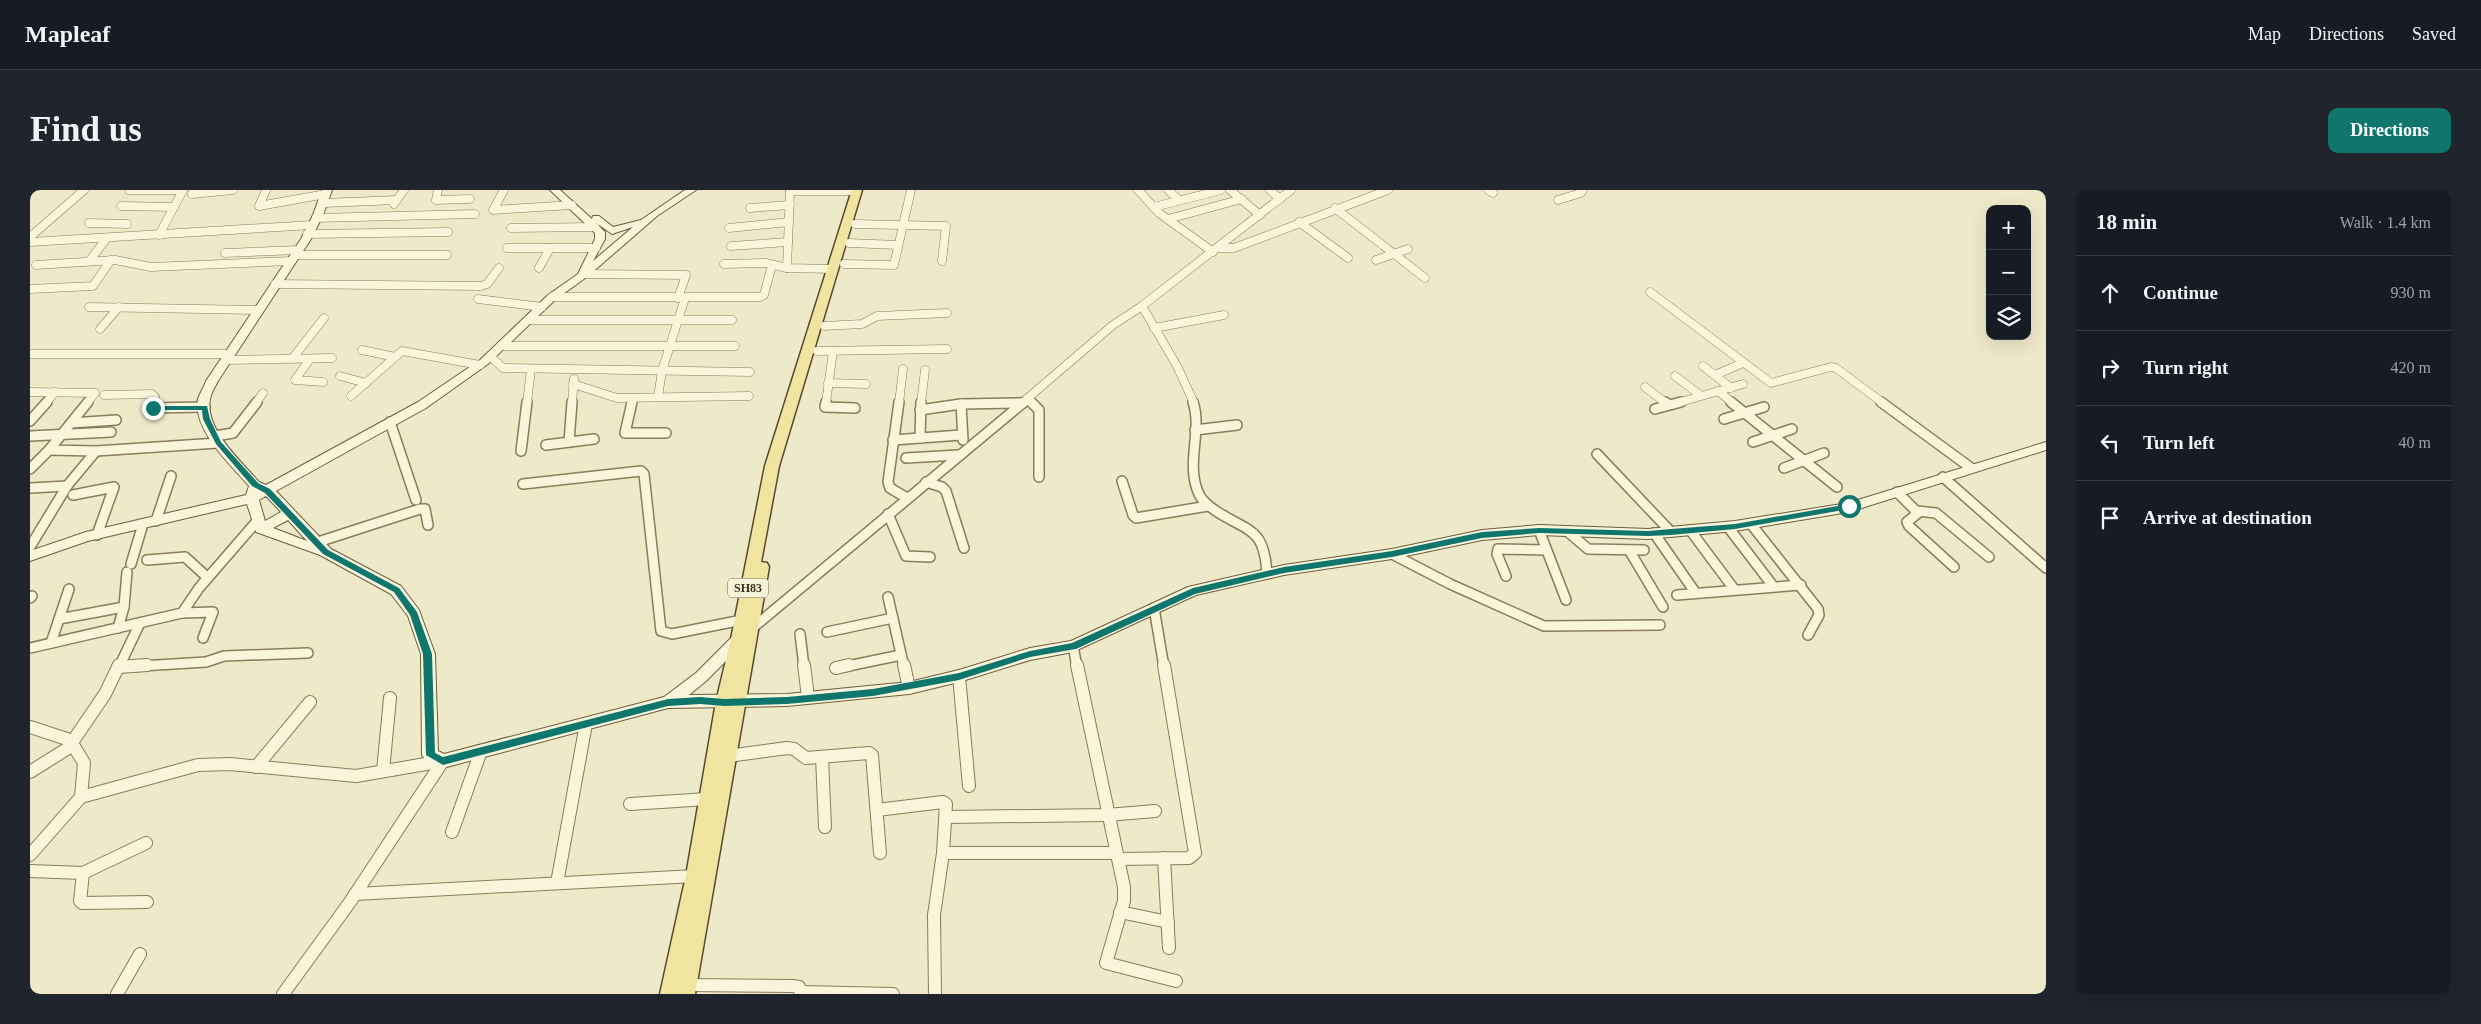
<!DOCTYPE html>
<meta charset="utf-8">
<style>
:root{--surface:#171b24;--page:#20242c;--text:#f1f3f6;--muted:#9ea1a6;--line:#363941;--accent:#0f766e}
body{margin:0;font-family:"Times New Roman",serif;background:var(--page);color:var(--text)}
.controls{position:absolute;right:15px;top:15px;display:grid;overflow:hidden;border-radius:10px;box-shadow:0 5px 20px #0002}
.controls button{width:45px;height:45px;display:grid;place-items:center;padding:0;border:0;border-bottom:1px solid var(--line);background:var(--surface);color:var(--text);font:25px sans-serif}
.stop{position:absolute;width:15px;height:15px;margin:-11px;border:4px solid #0f766e;border-radius:50%;background:#fff}
.stop.end{background:#0f766e;border-color:#fff;box-shadow:0 1px 5px #0008}
.list{margin:0;padding:0;list-style:none}
h2{display:flex;justify-content:space-between;align-items:center;height:65px;margin:0;padding:0 20px;font-size:21px}
h2 small{font-size:16px;font-weight:400;color:var(--muted)}
.list li{display:grid;grid-template-columns:32px 1fr auto;gap:15px;align-items:center;box-sizing:border-box;height:75px;padding:0 20px;border-top:1px solid var(--line)}
.list b{display:block;font-size:19px;white-space:nowrap}
.list em{font-size:16px;font-style:normal;color:var(--muted)}
.icon{flex:none;width:28px;height:28px;fill:none;stroke:currentColor;stroke-width:2;stroke-linecap:round;stroke-linejoin:round}
.map{position:relative;flex:none;width:2016px;height:804px;overflow:hidden;border-radius:10px}
header{display:flex;align-items:center;gap:30px;box-sizing:border-box;height:70px;padding:0 25px;background:var(--surface);border-bottom:1px solid var(--line)}
header strong{font-size:24px}
nav{display:flex;gap:28px;margin-inline-start:auto;font-size:18px}
.intro{display:flex;align-items:center;justify-content:space-between;box-sizing:border-box;height:120px;padding:0 30px}
h1{margin:0;font-size:35px}
.button{padding:12px 22px;border-radius:10px;background:var(--accent);color:#fff;font-size:18px;font-weight:700}
main{display:flex;gap:30px;padding:0 30px}
aside{flex:1;background:var(--surface);border-radius:10px;box-shadow:0 5px 20px #0002}
.map>svg:first-child{display:block}
.lines{fill:none;stroke-linecap:round;stroke-linejoin:round}
.street-far2-casing{stroke:#8a7c5d;stroke-width:9}
.street-far1-casing{stroke:#8a7c5d;stroke-width:12}
.street-casing{stroke:#8a7c5d;stroke-width:14}
.secondary-casing{stroke:#6c5d40;stroke-width:2}
.primary-casing{stroke:#584931;stroke-width:3}
.street-far2{stroke:#f8f5db;stroke-width:8}
.street-far1{stroke:#f8f5db;stroke-width:9}
.street{stroke:#f8f5db;stroke-width:12}
.secondary{fill:#f8f5db;fill-rule:evenodd}
.primary{fill:#f0e4a1;fill-rule:evenodd}
.route{fill:#0f766e}
.labels{text-anchor:middle;dominant-baseline:central;stroke-width:4;stroke-linejoin:round;paint-order:stroke}
.shield{fill:#f5f2d7;stroke:#726b57;stroke-width:1}
.shield-label{font-size:12px;font-weight:bold;fill:#3a3120}
</style>
<header>
<strong>Mapleaf</strong>
<nav><a>Map</a><a>Directions</a><a>Saved</a></nav>
</header>
<div class="intro"><h1>Find us</h1><a class="button">Directions</a></div>
<main>
<div class="map">
<svg width="2016" height="804" viewBox="0 0 2016 804">
<rect width="100%" height="100%" fill="#eee9c8"/>
<g class="lines">
<!-- street-far2 casing -->
<g class="street-far2-casing">
<g id="street-far2">
<path d="M99,0H153"/>
<path d="M236,0L229,16L296,4"/>
<path d="M408,0L406,10L440,9"/>
<path d="M474,0L463,20L542,15"/>
<path d="M1108,0L1129,23L1183,62"/>
<path d="M1138,0L1149,10"/>
<path d="M1200,0L1230,25"/>
<path d="M1240,0L1250,9"/>
<path d="M1458,0L1463,3"/>
<path d="M760,1H826"/>
<path d="M162,4L203,0"/>
<path d="M1528,10L1551,3L1553,0"/>
<path d="M294,13L367,10"/>
<path d="M364,14L374,0"/>
<path d="M91,16L144,17"/>
<path d="M1124,17L1191,0"/>
<path d="M720,18L760,15"/>
<path d="M1305,18L1395,88"/>
<path d="M286,28L445,24"/>
<path d="M1138,29L1212,9"/>
<path d="M1269,32L1318,68"/>
<path d="M59,33L97,34"/>
<path d="M825,34L916,36L912,71"/>
<path d="M481,38L565,37"/>
<path d="M699,38L759,32"/>
<path d="M277,44L418,42"/>
<path d="M129,45L153,0"/>
<path d="M0,47L54,0"/>
<path d="M0,52L282,35"/>
<path d="M819,53L868,55"/>
<path d="M701,56L758,52"/>
<path d="M477,58H566"/>
<path d="M1187,58H1204L1358,0"/>
<path d="M195,63L268,60"/>
<path d="M265,65H417"/>
<path d="M60,70L77,48"/>
<path d="M1346,70L1378,59"/>
<path d="M694,74L736,73L757,78L802,79"/>
<path d="M814,74L864,75L881,0"/>
<path d="M6,75L85,70L121,77L261,71"/>
<path d="M509,78L520,58"/>
<path d="M757,78L760,0"/>
<path d="M554,84L656,85L648,108"/>
<path d="M245,94L451,96L457,94L469,78"/>
<path d="M0,99L63,96L81,70"/>
<path d="M1620,102L1741,193L1801,177L1806,178L1853,213"/>
<path d="M522,107H730L734,105L742,75"/>
<path d="M448,109L512,117"/>
<path d="M1112,116L1147,176L1164,213"/>
<path d="M59,117L228,120"/>
<path d="M498,130H702"/>
<path d="M794,136L832,134L847,126L917,123"/>
<path d="M1124,138L1194,125"/>
<path d="M70,139L89,117"/>
<path d="M471,156H705"/>
<path d="M332,160L365,167"/>
<path d="M787,161L917,159"/>
<path d="M0,164H199"/>
<path d="M460,166L473,178L720,182"/>
<path d="M262,169L294,128"/>
<path d="M280,169L265,190L293,192"/>
<path d="M195,170L302,168"/>
<path d="M1673,176L1701,198"/>
<path d="M1685,185L1713,173"/>
<path d="M310,186L336,193"/>
<path d="M1645,186L1670,205"/>
<path d="M798,193L836,194"/>
<path d="M543,194L587,208L719,206"/>
<path d="M1615,197L1636,213"/>
<path d="M1688,201L1703,213"/>
<path d="M0,202L65,203L57,213"/>
<path d="M74,205L122,204L125,207L122,213"/>
<path d="M321,206L372,161L450,175"/>
<path d="M628,207L632,181L655,108"/>
<path d="M998,208L1002,213"/>
<path d="M16,213L25,202"/>
<path d="M226,213L233,203"/>
<path d="M497,213L501,179"/>
<path d="M542,213L544,189"/>
<path d="M602,213L603,208"/>
<path d="M796,213L803,161"/>
<path d="M869,213L873,179"/>
<path d="M891,213L895,180"/>
<path d="M992,213L1083,135L1112,116L1261,0"/>
<path d="M1647,213L1713,194"/>
</g>
</g>
<!-- street-far1 casing -->
<g class="street-far1-casing">
<g id="street-far1">
<path d="M58,212L19,260L66,261L188,253"/>
<path d="M123,212L120,218L175,217"/>
<path d="M602,212L595,243H636"/>
<path d="M796,212L795,217L825,218"/>
<path d="M869,212L858,292L860,298L877,308"/>
<path d="M1001,212L1009,220V287"/>
<path d="M1163,212C1173,242 1154,276 1170,306C1174,313 1180,317 1186,321C1220,343 1234,337 1237,384"/>
<path d="M1635,212L1638,214"/>
<path d="M1701,212L1807,297"/>
<path d="M1851,212L1941,278"/>
<path d="M931,214L933,250"/>
<path d="M1625,219L1651,212"/>
<path d="M890,220L931,214L993,213"/>
<path d="M1694,229L1734,217"/>
<path d="M0,231L17,212"/>
<path d="M360,232L386,310"/>
<path d="M41,233L86,230"/>
<path d="M1165,240L1207,235"/>
<path d="M0,246L81,242"/>
<path d="M185,246L203,243L227,212"/>
<path d="M890,248L891,212"/>
<path d="M863,250L931,245"/>
<path d="M539,252L542,212"/>
<path d="M1723,252L1762,239"/>
<path d="M516,255L564,249"/>
<path d="M491,261L497,212"/>
<path d="M1567,264L1641,342"/>
<path d="M876,268L928,265"/>
<path d="M1754,278L1794,263"/>
<path d="M0,279L19,260"/>
<path d="M1913,287L2016,378"/>
<path d="M1092,291L1103,325L1106,328L1178,316"/>
<path d="M896,292L912,297L916,301L934,358"/>
<path d="M493,294L611,281L614,284L631,441L642,444L712,430"/>
<path d="M0,298L37,296"/>
<path d="M1867,302L1888,323L1877,332L1879,336L1924,377"/>
<path d="M43,305L84,297L67,345"/>
<path d="M1887,321L1906,323L1959,367"/>
<path d="M858,324L876,366L900,367"/>
<path d="M126,331L141,286"/>
<path d="M1721,334L1788,419L1789,425L1778,445"/>
<path d="M1698,337L1743,396"/>
<path d="M1509,340L1536,410"/>
<path d="M1660,340L1704,399"/>
<path d="M1537,341L1558,359L1614,360"/>
<path d="M1624,343L1665,402"/>
<path d="M288,352L390,319H395L398,335"/>
<path d="M0,357L37,296L66,261"/>
<path d="M1599,360L1633,417"/>
<path d="M1362,364L1420,394L1514,436L1630,435"/>
<path d="M117,370L155,367L177,387"/>
<path d="M101,374L113,334"/>
<path d="M1476,386L1467,364L1468,359L1516,360"/>
<path d="M1647,405L1771,395"/>
<path d="M858,407L874,477"/>
<path d="M0,408L2,406"/>
<path d="M1124,418L1134,477"/>
<path d="M152,423L183,422L173,448"/>
<path d="M29,429L94,417"/>
<path d="M88,438L94,417L97,382"/>
<path d="M719,441L994,212"/>
<path d="M797,442L863,428"/>
<path d="M770,444L774,477"/>
<path d="M21,453L39,399"/>
<path d="M1043,456L1047,477"/>
<path d="M0,458L152,423L169,398L228,330"/>
<path d="M89,477L110,433"/>
<path d="M95,477L176,472L194,466L278,463"/>
<path d="M813,477L871,465"/>
</g>
</g>
<!-- street casing -->
<g class="street-casing">
<g id="street">
<path d="M774,475L778,507"/>
<path d="M874,475L879,498"/>
<path d="M1047,475L1094,697V711L1076,773L1146,791"/>
<path d="M88,477L117,475"/>
<path d="M806,478L819,475"/>
<path d="M929,486L939,596"/>
<path d="M0,537L43,551"/>
<path d="M698,566L757,558L764,559L776,568L839,563L842,565L850,663"/>
<path d="M792,567L795,637"/>
<path d="M226,577L280,512"/>
<path d="M353,581L360,508"/>
<path d="M0,582L43,555"/>
<path d="M51,607L54,573L43,555V551L75,504L89,475"/>
<path d="M600,614L677,609"/>
<path d="M847,620L913,612L916,614L913,663L904,725L905,804"/>
<path d="M916,627L1077,625L1125,621"/>
<path d="M422,642L451,561"/>
<path d="M913,663H1086"/>
<path d="M0,665L51,607L168,575L200,574L326,586L413,571"/>
<path d="M1134,668L1139,758"/>
<path d="M1089,669L1159,668L1165,663L1134,475"/>
<path d="M0,681L53,683L116,653"/>
<path d="M53,683L50,711L52,713L117,712"/>
<path d="M527,693L556,534"/>
<path d="M325,704L665,686"/>
<path d="M1090,722L1138,732"/>
<path d="M657,795L763,796L769,797L771,804"/>
<path d="M771,802L863,804"/>
<path d="M87,804L110,764"/>
<path d="M253,804L320,712L413,571"/>
</g>
</g>
<!-- secondary casing -->
<g class="secondary-casing">
<path id="secondary" d="M292,0H302L293,25L281,49L188,191C185,197 181,203 180,209C174,239 212,272 229,292L236,295L388,212L450,170L518,105L548,84L565,49V43L520,0H530L562,29L563,26H569L583,37L611,30L655,0H666L627,26L558,86L526,109L458,174L396,218L246,301L301,359L371,396L389,420L405,464L408,561L414,564L634,507L666,483L704,445H714L716,449L714,453L676,491L659,505L757,504L879,492L929,480L1000,458L1041,451L1158,397L1254,375L1362,359L1452,340L1509,335L1618,339L1705,331L1818,313L2016,252V260L1819,322L1705,341L1618,349L1509,345L1452,350L1362,369L1254,385L1166,405L1043,462L1000,470L929,492L879,504L757,516L638,518L413,578L395,570L392,565L391,464L378,426L361,404L290,365L226,342L217,314L58,351L0,371V361L56,342L216,305L219,296C201,275 162,239 168,209C170,203 174,197 176,191L271,49L283,25ZM565,32L582,44L603,37L563,71L575,49V42ZM236,306L251,322L235,331L229,310ZM258,330L277,351L243,338Z"/>
</g>
<!-- primary casing -->
<g class="primary-casing">
<path id="primary" d="M822,0H832L749,276L731,372L737,373L739,377L665,804H630L656,686L686,512L701,449L735,276Z"/>
</g>
<!-- street-far2 -->
<use href="#street-far2" class="street-far2"/>
<!-- street-far1 -->
<use href="#street-far1" class="street-far1"/>
<!-- street -->
<use href="#street" class="street"/>
<!-- secondary -->
<use href="#secondary" class="secondary"/>
<!-- primary -->
<use href="#primary" class="primary"/>
</g>
<!-- route -->
<path class="route" d="M123,216H177L180,229L191,252L228,293L240,299L298,360L369,398L387,422L402,464L405,563L413,567L638,509L670,507L694,509L757,507L843,499L929,483L1000,461L1042,453L1163,398L1254,377L1362,361L1452,342L1509,338L1618,341L1641,339L1705,334L1819,314L1823,316L1819,319L1705,339L1641,345L1618,346L1509,343L1452,348L1362,367L1254,383L1165,404L1046,459L1000,467L929,490L843,506L757,514L694,516L670,514L638,516L413,575L396,565L393,464L380,425L364,402L293,364L235,303L222,296L186,254L173,229L172,220H120Z"/>
<g class="labels">
<!-- shield labels -->
<rect class="shield" x="698" y="388.5" width="40" height="19" rx="4"/>
<g class="shield-label">
<text x="718" y="398">SH83</text>
</g>
</g>
</svg>
<div class="controls">
<button>+</button>
<button>−</button>
<button><svg class="icon" aria-label="layers" viewBox="0 0 24 24"><path d="M12 4l9 5-9 5-9-5zM3 14l9 5 9-5"/></svg></button>
</div>
<div class="stop" style="left:1819px;top:316px"></div>
<div class="stop end" style="left:123px;top:218px"></div>
</div>
<aside>
<h2>18 min<small>Walk · 1.4 km</small></h2>
<ul class="list">
<li><svg class="icon" aria-label="ahead" viewBox="0 0 24 24"><path d="M12 20V5M6 11l6-6 6 6"/></svg><div><b>Continue</b></div><em>930 m</em></li>
<li><svg class="icon" aria-label="right" viewBox="0 0 24 24"><path d="M7 20v-9h11M14 6l5 5-5 5"/></svg><div><b>Turn right</b></div><em>420 m</em></li>
<li><svg class="icon" aria-label="left" viewBox="0 0 24 24"><path d="M17 20v-9H6M10 6l-5 5 5 5"/></svg><div><b>Turn left</b></div><em>40 m</em></li>
<li><svg class="icon" aria-label="arrive" viewBox="0 0 24 24"><path d="M6 21V4h12l-3 4 3 4H6"/></svg><div><b>Arrive at destination</b></div></li>
</ul>
</aside>
</main>
